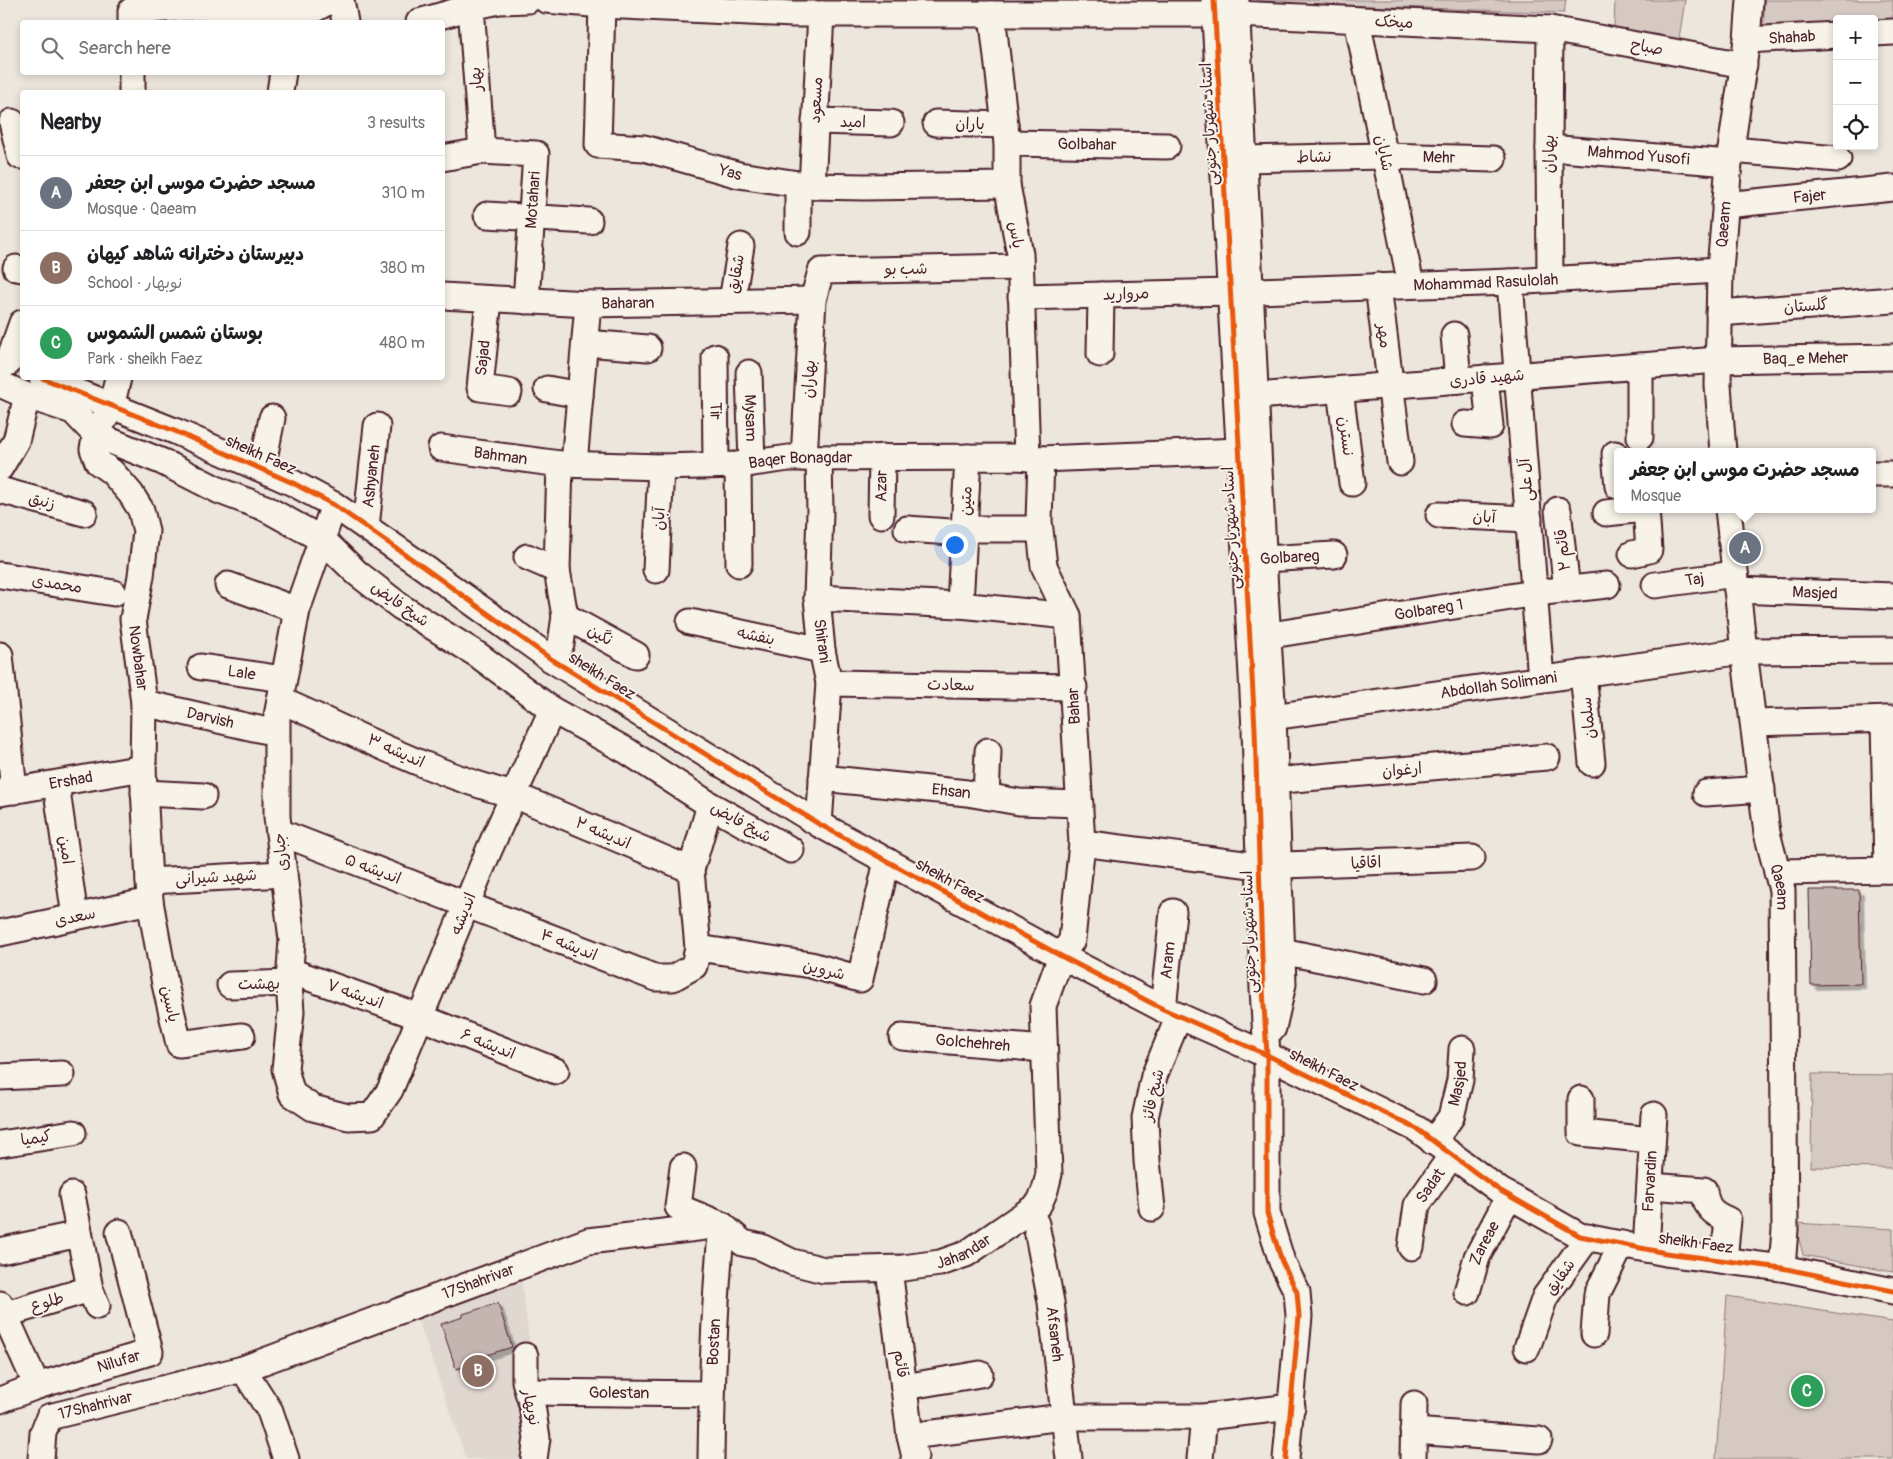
<!DOCTYPE html>
<meta charset="utf-8">
<style>
:root{--surface:#fff;--page:#f6f6f6;--text:#202124;--muted:#757577;--line:#e0e0e0;--accent:#0b8043}
body{margin:0;font-family:Pangolin,"Playpen Sans Arabic",sans-serif;background:var(--page);color:var(--text)}
.controls{position:absolute;right:15px;top:15px;display:grid;overflow:hidden;border-radius:5px;box-shadow:0 2px 8px #0003}
.controls button{width:45px;height:45px;display:grid;place-items:center;padding:0;border:0;border-bottom:1px solid var(--line);background:var(--surface);color:var(--text);font:25px sans-serif}
.you{position:absolute;left:954px;top:544px;width:18px;height:18px;margin:-12px;border:4px solid #fff;border-radius:50%;background:#1a73e8;box-shadow:0 0 0 8px #1a73e833}
.badge{display:grid;place-items:center;width:32px;height:32px;border-radius:50%;background:var(--accent);color:#fff;font-size:16px;font-weight:700}
.pin{position:absolute;translate:-50% -50%;border:2px solid #fff;box-shadow:0 1px 5px #0006}
.popup{position:absolute;left:1614px;top:448px;width:262px;height:65px;box-sizing:border-box;display:grid;place-content:center;border-radius:5px;background:var(--surface);filter:drop-shadow(0 1px 4px #0005);font-size:16px;white-space:nowrap;color:var(--muted)}
.popup b{font-size:19px;color:var(--text)}
.popup::after{content:'';position:absolute;left:50%;top:100%;margin-left:-10px;border:10px solid transparent;border-top-color:var(--surface)}
.list{margin:0;padding:0;list-style:none}
h2{display:flex;justify-content:space-between;align-items:center;height:65px;margin:0;padding:0 20px;font-size:21px}
h2 small{font-size:16px;font-weight:400;color:var(--muted)}
.list li{display:grid;grid-template-columns:32px 1fr auto;gap:15px;align-items:center;box-sizing:border-box;height:75px;padding:0 20px;border-top:1px solid var(--line)}
.list b{display:block;font-size:19px;white-space:nowrap}
.list p{margin:0;font-size:16px;white-space:nowrap;color:var(--muted)}
.list em{font-size:16px;font-style:normal;color:var(--muted)}
.icon{flex:none;width:28px;height:28px;fill:none;stroke:currentColor;stroke-width:2;stroke-linecap:round;stroke-linejoin:round}
.map{position:relative;flex:none;width:1893px;height:1459px;overflow:hidden}
.search{position:absolute;background:var(--surface);box-shadow:0 2px 8px #0003;left:20px;top:20px;width:425px;height:55px;display:flex;align-items:center;gap:12px;box-sizing:border-box;padding:0 18px;border-radius:5px;color:var(--muted);font-size:19px}
.panel{position:absolute;background:var(--surface);box-shadow:0 2px 8px #0003;left:20px;top:90px;width:425px;height:290px;border-radius:5px}
.map>svg:first-child{display:block}
.built{fill:#e0d7d0}
.green{fill:#d5c9c2;stroke:#907476}
.building{fill:#c4b5b0;stroke:#4a1f2b;filter:url(#shadow)}
.lines{fill:none;stroke-linecap:round;stroke-linejoin:round}
.minor-casing{stroke:#4a1f2b;stroke-width:29}
.minor{stroke:#f7f3e8;stroke-width:25}
.cycleway-casing{stroke:#f7f3e8;stroke-width:8}
.cycleway{stroke:#e8590c;stroke-width:5}
.labels{text-anchor:middle;dominant-baseline:central;stroke-width:4;stroke-linejoin:round;paint-order:stroke}
.street-label{font-size:16px;fill:#4a1f2b;stroke:#f7f3e8}
</style>
<div class="map">
<svg width="1893" height="1459" viewBox="0 0 1893 1459">
<defs>
<filter id="shadow"><feDropShadow dx="4.5" dy="4.5" stdDeviation="0" flood-color="#0004"/></filter>
</defs>
<rect width="100%" height="100%" fill="#ece6dd"/>
<filter id="ink" filterUnits="userSpaceOnUse"><feTurbulence type="fractalNoise" baseFrequency=".02" numOctaves="2"/><feDisplacementMap in="SourceGraphic" scale="10" xChannelSelector="R" yChannelSelector="G"/><feConvolveMatrix kernelMatrix="1 2 1 2 8 2 1 2 1" color-interpolation-filters="sRGB"/></filter>
<g filter="url(#ink)">
<!-- built -->
<path class="built" d="M521,1276L531,1354L527,1459H466L418,1319L459,1305L457,1293Z"/>
<!-- green -->
<g class="green">
<path d="M1257,0H1566L1564,13L1257,2Z"/>
<path d="M1615,0H1685L1679,39L1614,27Z"/>
<path d="M1764,0H1893V22H1874V19H1837V23L1764,25Z"/>
<path d="M1812,1074L1893,1075V1168L1811,1167Z"/>
<path d="M1795,1223L1893,1229V1272L1803,1255Z"/>
<path d="M1727,1296L1893,1322V1459H1716Z"/>
</g>
<!-- building -->
<g class="building">
<path d="M1809,890H1859L1861,984L1811,985Z"/>
<path d="M498,1303L512,1347L477,1358V1362L456,1369L441,1324L463,1317V1314Z"/>
</g>
<g class="lines">
<!-- minor casing -->
<g class="minor-casing">
<g id="minor">
<path d="M341,0L345,22"/>
<path d="M546,0L602,5L793,14H1238L1550,29L1744,65"/>
<path d="M1214,0L1255,729L1263,989L1267,1055V1213L1282,1262L1297,1292L1299,1316L1286,1459"/>
<path d="M1236,0L1265,592L1273,717L1283,984L1273,1028"/>
<path id="s1" d="M602,5L598,145L644,148L739,175L812,186L864,187L1007,185"/>
<path d="M471,7L482,151"/>
<path d="M992,14L1007,143V185L1020,254L1027,457"/>
<path d="M1357,20L1411,285"/>
<path d="M131,22V11L199,7L311,11"/>
<path d="M300,22L311,11L331,0"/>
<path d="M419,22L471,7L499,1L528,0"/>
<path d="M1550,29L1549,148L1550,279"/>
<path d="M1874,33L1893,32"/>
<path id="s2" d="M1747,40L1837,35"/>
<path d="M132,72V92"/>
<path d="M280,92L283,72"/>
<path d="M815,121L891,123"/>
<path d="M12,122L20,156"/>
<path d="M936,123L1005,125"/>
<path id="s3" d="M1007,143L1167,146"/>
<path id="s4" d="M1549,148L1729,163"/>
<path d="M1731,150L1838,159"/>
<path d="M442,158L482,151L536,154L526,301"/>
<path id="s5" d="M1244,159L1384,156L1493,159"/>
<path d="M812,186L821,14"/>
<path id="s6" d="M1725,205L1893,188"/>
<path d="M487,215L589,221"/>
<path d="M798,232V184"/>
<path d="M16,268L22,269"/>
<path d="M1510,282L1541,679"/>
<path d="M1378,286L1400,462"/>
<path id="s7" d="M442,296L588,304L813,300"/>
<path id="s8" d="M1021,297L1231,292L1510,282L1720,270"/>
<path d="M489,299L480,388L509,392"/>
<path d="M732,301L741,246"/>
<path d="M1719,313L1893,300"/>
<path d="M1454,335L1458,380"/>
<path d="M585,343L648,348"/>
<path d="M1100,354L1101,295"/>
<path id="s9" d="M715,357L716,465"/>
<path d="M8,363L22,323"/>
<path id="s10" d="M749,373L752,463"/>
<path d="M42,378L177,432L293,483L334,505L419,564L551,659L819,824L1061,956L1163,1009L1267,1055L1417,1129L1499,1190L1580,1236L1666,1253L1782,1268L1893,1291"/>
<path id="s11" d="M118,378L111,407L96,435L93,449L98,462L112,472L131,494L141,510L146,531L141,576L133,619L144,703L143,768L150,901L165,984L179,1044L242,1036"/>
<path d="M0,384L27,396L73,411L96,435L163,462L220,491L265,508L323,540L357,573L401,607L478,655L552,710L627,751L710,805L791,850"/>
<path d="M547,389L580,395"/>
<path d="M1340,390L1352,483"/>
<path id="s12" d="M1256,396L1718,360L1893,357"/>
<path d="M1465,424L1490,426L1485,378"/>
<path d="M1640,437V366"/>
<path id="s13" d="M441,448L560,464L661,467L738,465L789,458L1018,457L1041,459L1240,451"/>
<path id="s14" d="M1723,452L1718,385L1720,270L1729,163L1747,40L1750,0"/>
<path d="M1615,454L1618,486"/>
<path d="M804,458L813,300L821,271L1020,267"/>
<path d="M574,464L588,304"/>
<path d="M738,465L739,564"/>
<path d="M0,468L16,441L27,396"/>
<path d="M262,469L272,418"/>
<path d="M1872,474H1893"/>
<path d="M0,490L84,513"/>
<path d="M334,505L297,610L277,716V817L292,940L289,983L291,1012L285,1069L292,1094L313,1108L348,1117L372,1116L390,1090L489,850L552,710"/>
<path id="s15" d="M1728,509L1744,651L1767,833L1782,890L1785,1229L1782,1268"/>
<path d="M1558,510L1567,590"/>
<path d="M1606,513L1644,509"/>
<path id="s16" d="M881,515L882,457"/>
<path d="M1439,515L1529,519"/>
<path id="s17" d="M366,527L377,426"/>
<path d="M907,529L965,533"/>
<path d="M965,529H1030"/>
<path d="M1632,554L1649,550L1646,509"/>
<path d="M527,557L557,570"/>
<path id="s18" d="M1248,557L1263,559L1334,555"/>
<path d="M656,570L661,467"/>
<path d="M0,575L114,593"/>
<path d="M228,585L297,610"/>
<path id="s19" d="M1655,585L1735,574"/>
<path id="s20" d="M1737,590L1893,596"/>
<path d="M817,598L960,605L1068,616"/>
<path d="M960,605L968,457"/>
<path d="M565,616L636,655"/>
<path d="M690,622L822,650"/>
<path id="s21" d="M1252,638L1535,593L1607,585"/>
<path d="M0,655L14,791"/>
<path d="M551,659L561,644L565,616L557,570L560,464"/>
<path id="s22" d="M201,667L283,679"/>
<path d="M1583,673L1592,763"/>
<path d="M829,683L1074,687"/>
<path d="M280,700C355,733 434,775 514,795L691,870"/>
<path id="s23" d="M144,703L276,733"/>
<path id="s24" d="M1257,719L1744,651L1893,650"/>
<path d="M1884,719L1887,870"/>
<path d="M1754,723L1893,719"/>
<path id="s25" d="M822,778L967,793L1019,802L1080,804"/>
<path d="M1261,782L1547,757"/>
<path d="M56,784L75,917"/>
<path id="s26" d="M0,793L143,768"/>
<path d="M144,793L203,796"/>
<path d="M1706,793L1762,789"/>
<path d="M986,796L988,751"/>
<path d="M819,824L829,683L822,650L817,598L820,512L819,458"/>
<path d="M279,832L656,978H673L694,966L698,948L691,870L710,805"/>
<path d="M1082,843L1259,866L1472,858"/>
<path d="M1777,872L1893,870"/>
<path d="M149,881L284,874"/>
<path d="M0,933L150,901"/>
<path d="M698,948L811,965L860,979L887,861"/>
<path d="M1267,948L1424,980"/>
<path d="M290,971L420,1017L556,1071"/>
<path d="M230,985L289,983"/>
<path id="s27" d="M1163,1009L1173,912"/>
<path id="s28" d="M902,1037L1044,1049"/>
<path d="M0,1077L62,1074"/>
<path d="M1581,1099V1133L1652,1140"/>
<path id="s29" d="M1433,1142L1451,1117L1460,1080L1462,1049"/>
<path d="M0,1144L73,1133"/>
<path id="s30" d="M683,1167L678,1207L722,1225L743,1243L761,1247L792,1262L824,1270L903,1268L940,1263L966,1254L1039,1204L1045,1190L1049,1174L1043,1006L1061,956L1072,940L1082,843L1068,616L1044,566L1039,521L1041,459"/>
<path d="M1650,1186L1704,1190C1706,1208 1712,1213 1728,1220L1724,1259"/>
<path d="M72,1195L90,1289L97,1306"/>
<path d="M1152,1208L1147,1161L1145,1118L1154,1076L1179,1016"/>
<path id="s31" d="M1030,1211L1036,1224L1051,1302L1069,1459"/>
<path id="s32" d="M1411,1247L1417,1205L1452,1155"/>
<path id="s33" d="M1646,1249L1654,1115"/>
<path d="M0,1251L79,1234"/>
<path d="M889,1269L910,1436L915,1457L914,1459"/>
<path id="s34" d="M1467,1292L1477,1257L1509,1196"/>
<path d="M0,1304L37,1386"/>
<path d="M3,1315L90,1289"/>
<path d="M1594,1334L1597,1294L1622,1244"/>
<path d="M1527,1348L1545,1297L1588,1237"/>
<path d="M525,1356V1381L532,1405L537,1438L534,1459"/>
<path d="M243,1369L270,1411L286,1459"/>
<path d="M904,1387L980,1374"/>
<path id="s35" d="M528,1392L711,1394"/>
<path id="s36" d="M0,1400L37,1386L150,1352L119,1232"/>
<path d="M1413,1431L1539,1440"/>
<path d="M910,1436L1063,1417H1204L1292,1407"/>
<path id="s37" d="M41,1459L43,1433L49,1417L243,1369L588,1241L722,1225C714,1303 712,1381 711,1459"/>
<path d="M1200,1459L1204,1417"/>
<path d="M1413,1459L1414,1404"/>
</g>
</g>
<!-- minor -->
<use href="#minor" class="minor"/>
<!-- cycleway casing -->
<g class="cycleway-casing">
<g id="cycleway">
<path d="M1214,0L1255,729L1263,989L1267,1055V1213L1282,1262L1297,1292L1299,1316L1286,1459"/>
<path d="M42,378L177,432L293,483L334,505L419,564L551,659L819,824L1061,956L1163,1009L1267,1055L1417,1129L1499,1190L1580,1236L1666,1253L1782,1268L1893,1291"/>
</g>
</g>
<!-- cycleway -->
<use href="#cycleway" class="cycleway"/>
</g>
</g>
<g class="labels">
<!-- street labels -->
<g class="street-label">
<text transform="translate(1394 22) rotate(3)">میخک</text>
<text stroke="none"><textPath href="#s2" startOffset="45">Shahab</textPath></text>
<text transform="translate(1647 47) rotate(10)">صباح</text>
<text transform="translate(476 79) rotate(-94)">بهار</text>
<text transform="translate(816 100) rotate(-87)">مسعود</text>
<text transform="translate(853 122) rotate(1)">امید</text>
<text transform="translate(970 124) rotate(1)">باران</text>
<text transform="translate(1209 124) rotate(-93)">استاد شهریار جنوبی</text>
<text stroke="none"><textPath href="#s3" startOffset="80">Golbahar</textPath></text>
<text transform="translate(1384 153) rotate(78)">شایان</text>
<text transform="translate(1549 154) rotate(-90)">بهاران</text>
<text stroke="none"><textPath href="#s4" startOffset="90">Mahmod Yusofi</textPath></text>
<text transform="translate(1314 157) rotate(-1)">نشاط</text>
<text stroke="none"><textPath href="#s5" startOffset="195">Mehr</textPath></text>
<text stroke="none"><textPath href="#s1" startOffset="276">Yas</textPath></text>
<text stroke="none"><textPath href="#s6" startOffset="85">Fajer</textPath></text>
<text transform="translate(533 200) rotate(-86)">Motahari</text>
<text stroke="none"><textPath href="#s14" startOffset="228">Qaeam</textPath></text>
<text transform="translate(1016 235) rotate(80)">یاس</text>
<text transform="translate(906 269) rotate(-1)">شب بو</text>
<text transform="translate(736 274) rotate(-81)">شقایق</text>
<text stroke="none"><textPath href="#s8" startOffset="465">Mohammad Rasulolah</textPath></text>
<text transform="translate(1126 294) rotate(-2)">مروارید</text>
<text stroke="none"><textPath href="#s7" startOffset="186">Baharan</textPath></text>
<text transform="translate(1806 306) rotate(-4)">گلستان</text>
<text transform="translate(1384 336) rotate(83)">مهر</text>
<text transform="translate(483 358) rotate(-84)">Sajad</text>
<text stroke="none"><textPath href="#s12" startOffset="551">Baq_e Meher</textPath></text>
<text transform="translate(1487 378) rotate(-5)">شهید قادری</text>
<text transform="translate(809 379) rotate(-87)">بهاران</text>
<text stroke="none"><textPath href="#s9" startOffset="54">Tir</textPath></text>
<text stroke="none"><textPath href="#s10" startOffset="45">Mysam</textPath></text>
<text transform="translate(1346 436) rotate(83)">نسترن</text>
<text transform="translate(261 455) rotate(24)">sheikh Faez</text>
<text stroke="none"><textPath href="#s13" startOffset="60">Bahman</textPath></text>
<text stroke="none"><textPath href="#s13" startOffset="361">Baqer Bonagdar</textPath></text>
<text stroke="none"><textPath href="#s17" startOffset="51">Ashyaneh</textPath></text>
<text transform="translate(1526 480) rotate(-95)">آل علی</text>
<text stroke="none"><textPath href="#s16" startOffset="29">Azar</textPath></text>
<text transform="translate(42 501) rotate(15)">زنبق</text>
<text transform="translate(966 501) rotate(-88)">متین</text>
<text transform="translate(1484 517) rotate(3)">آبان</text>
<text transform="translate(659 519) rotate(-87)">آبان</text>
<text transform="translate(1231 528) rotate(-93)">استاد شهریار جنوبی</text>
<text transform="translate(1563 550) rotate(-96)">قائم ۲</text>
<text stroke="none"><textPath href="#s18" startOffset="42">Golbareg</textPath></text>
<text stroke="none"><textPath href="#s19" startOffset="40">Taj</textPath></text>
<text transform="translate(57 584) rotate(9)">محمدی</text>
<text stroke="none"><textPath href="#s20" startOffset="78">Masjed</textPath></text>
<text transform="translate(400 604) rotate(35)">شیخ فایض</text>
<text stroke="none"><textPath href="#s21" startOffset="179">Golbareg 1</textPath></text>
<text transform="translate(600 635) rotate(29)">نگین</text>
<text transform="translate(756 636) rotate(12)">بنفشه</text>
<text transform="translate(822 641) rotate(82)">Shirani</text>
<text stroke="none"><textPath href="#s11" startOffset="305">Nowbahar</textPath></text>
<text stroke="none"><textPath href="#s22" startOffset="41">Lale</textPath></text>
<text transform="translate(602 676) rotate(32)">sheikh Faez</text>
<text transform="translate(951 685) rotate(1)">سعادت</text>
<text stroke="none"><textPath href="#s24" startOffset="244">Abdollah Solimani</textPath></text>
<text transform="translate(1074 706) rotate(-93)">Bahar</text>
<text stroke="none"><textPath href="#s23" startOffset="68">Darvish</textPath></text>
<text transform="translate(1588 718) rotate(-96)">سلمان</text>
<text transform="translate(396 751) rotate(24)">اندیشه ۳</text>
<text transform="translate(1402 770) rotate(-5)">ارغوان</text>
<text stroke="none"><textPath href="#s26" startOffset="72">Ershad</textPath></text>
<text stroke="none"><textPath href="#s25" startOffset="130">Ehsan</textPath></text>
<text transform="translate(741 822) rotate(29)">شیخ فایض</text>
<text transform="translate(603 833) rotate(23)">اندیشه ۲</text>
<text transform="translate(66 850) rotate(82)">امین</text>
<text transform="translate(281 852) rotate(-97)">جباری</text>
<text transform="translate(1366 863) rotate(-3)">اقاقیا</text>
<text transform="translate(373 869) rotate(21)">اندیشه ۵</text>
<text transform="translate(216 877) rotate(-3)">شهید شیرانی</text>
<text transform="translate(950 881) rotate(29)">sheikh Faez</text>
<text stroke="none"><textPath href="#s15" startOffset="382">Qaeam</textPath></text>
<text transform="translate(463 914) rotate(-68)">اندیشه</text>
<text transform="translate(75 917) rotate(-12)">سعدی</text>
<text transform="translate(1249 932) rotate(-92)">استاد شهریار جنوبی</text>
<text transform="translate(569 945) rotate(22)">اندیشه ۴</text>
<text stroke="none"><textPath href="#s27" startOffset="49">Aram</textPath></text>
<text transform="translate(824 970) rotate(13)">شروین</text>
<text transform="translate(259 984) rotate(-1)">بهشت</text>
<text transform="translate(355 994) rotate(20)">اندیشه ۷</text>
<text transform="translate(170 1004) rotate(77)">یاسین</text>
<text stroke="none"><textPath href="#s28" startOffset="71">Golchehreh</textPath></text>
<text transform="translate(488 1044) rotate(22)">اندیشه ۶</text>
<text transform="translate(1324 1070) rotate(27)">sheikh Faez</text>
<text stroke="none"><textPath href="#s29" startOffset="65">Masjed</textPath></text>
<text transform="translate(1153 1095) rotate(-77)">شیخ فائز</text>
<text transform="translate(36 1138) rotate(-9)">کیمیا</text>
<text stroke="none"><textPath href="#s33" startOffset="68">Farvardin</textPath></text>
<text stroke="none"><textPath href="#s32" startOffset="66">Sadat</textPath></text>
<text stroke="none"><textPath href="#s34" startOffset="52">Zareae</textPath></text>
<text transform="translate(1696 1243) rotate(8)">sheikh Faez</text>
<text stroke="none"><textPath href="#s30" startOffset="344">Jahandar</textPath></text>
<text transform="translate(1560 1277) rotate(-54)">شقایق</text>
<text stroke="none"><textPath href="#s37" startOffset="494">17Shahrivar</textPath></text>
<text transform="translate(47 1302) rotate(-16)">طلوع</text>
<text stroke="none"><textPath href="#s31" startOffset="126">Afsaneh</textPath></text>
<text transform="translate(714 1342) rotate(-87)">Bostan</text>
<text stroke="none"><textPath href="#s36" startOffset="125">Nilufar</textPath></text>
<text transform="translate(901 1364) rotate(83)">قائم</text>
<text stroke="none"><textPath href="#s35" startOffset="91">Golestan</textPath></text>
<text stroke="none"><textPath href="#s37" startOffset="91">17Shahrivar</textPath></text>
<text transform="translate(531 1407) rotate(78)">نوبهار</text>
</g>
</g>
</svg>
<div class="controls">
<button>+</button>
<button>−</button>
<button><svg class="icon" aria-label="locate" viewBox="0 0 24 24"><circle cx="12" cy="12" r="6"/><path d="M12 2v4M12 18v4M2 12h4M18 12h4"/></svg></button>
</div>
<div class="you"></div>
<div class="pin badge" style="left:1745px;top:548px;background:#6b7280">A</div>
<div class="popup"><b>مسجد حضرت موسی ابن جعفر</b>Mosque</div>
<div class="pin badge" style="left:478px;top:1371px;background:#8d6e63">B</div>
<div class="pin badge" style="left:1807px;top:1391px;background:#2e9e5b">C</div>
<div class="search"><svg class="icon" aria-label="search" viewBox="0 0 24 24"><circle cx="10" cy="10" r="6"/><path d="M15 15l6 6"/></svg>Search here</div>
<section class="panel">
<h2>Nearby<small>3 results</small></h2>
<ul class="list">
<li><span class="badge" style="background:#6b7280">A</span><div><b>مسجد حضرت موسی ابن جعفر</b><p>Mosque · Qaeam</p></div><em>310 m</em></li>
<li><span class="badge" style="background:#8d6e63">B</span><div><b>دبیرستان دخترانه شاهد کیهان</b><p>School · نوبهار</p></div><em>380 m</em></li>
<li><span class="badge" style="background:#2e9e5b">C</span><div><b>بوستان شمس الشموس</b><p>Park · sheikh Faez</p></div><em>480 m</em></li>
</ul>
</section>
</div>
